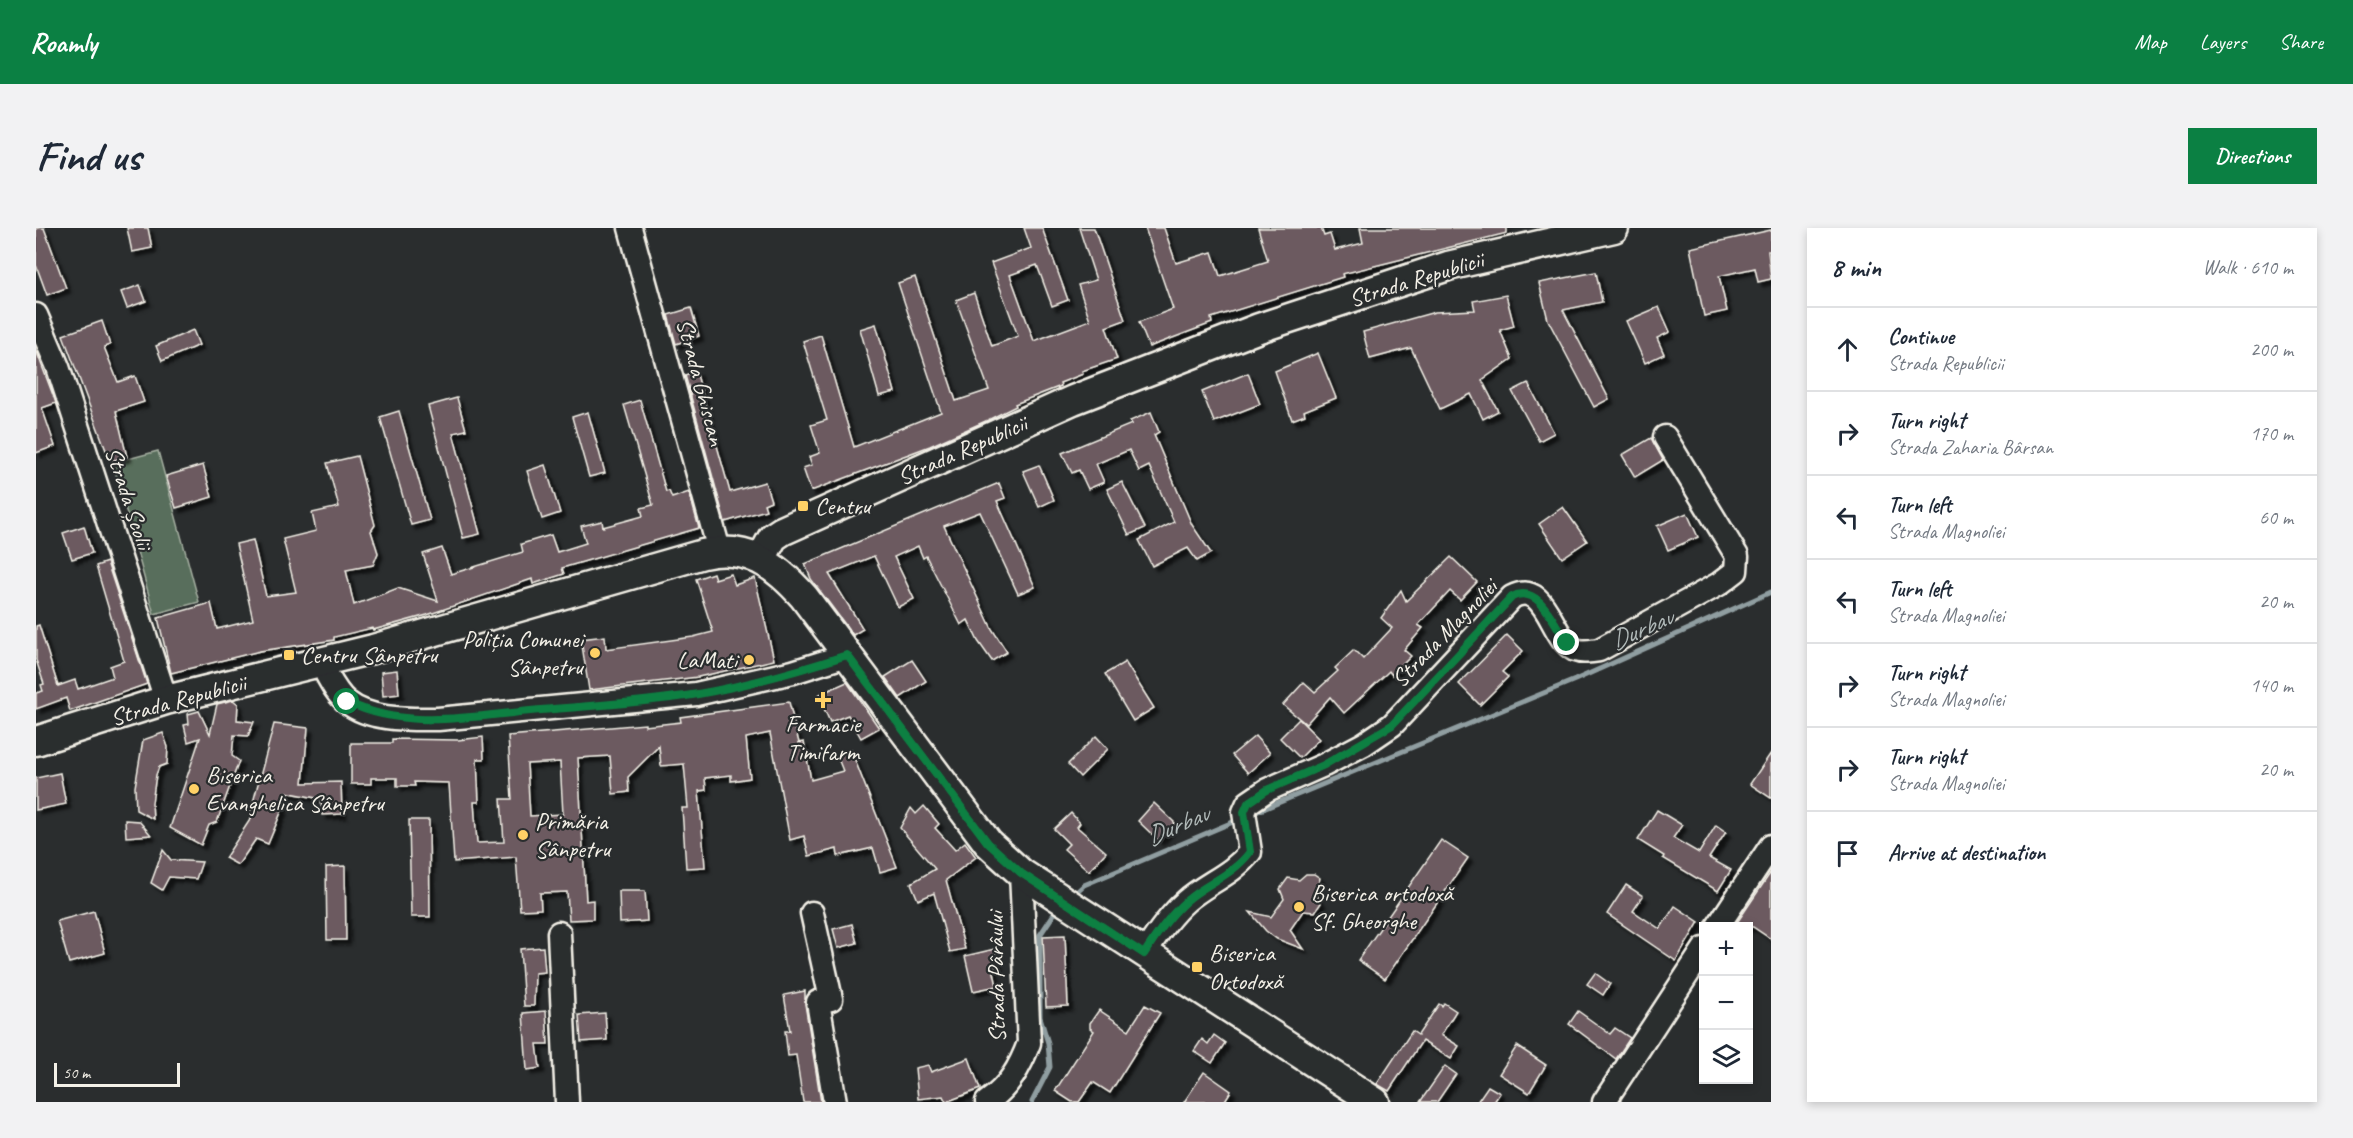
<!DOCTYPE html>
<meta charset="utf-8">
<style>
:root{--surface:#fff;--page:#f2f2f3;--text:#1f2937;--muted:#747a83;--line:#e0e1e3;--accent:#0b8043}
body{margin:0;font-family:Caveat,sans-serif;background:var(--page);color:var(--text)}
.controls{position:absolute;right:18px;bottom:18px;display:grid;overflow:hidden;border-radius:0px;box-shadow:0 3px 9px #0003}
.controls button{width:54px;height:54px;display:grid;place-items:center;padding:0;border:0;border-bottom:2px solid var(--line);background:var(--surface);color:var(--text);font:30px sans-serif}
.scale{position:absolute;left:18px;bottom:15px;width:126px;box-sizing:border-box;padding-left:6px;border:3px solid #f4f1e8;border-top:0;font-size:16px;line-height:21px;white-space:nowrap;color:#f4f1e8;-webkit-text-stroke:4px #2a2d2e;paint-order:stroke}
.stop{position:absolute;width:18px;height:18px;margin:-14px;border:4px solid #0b8043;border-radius:50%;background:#fff}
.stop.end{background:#0b8043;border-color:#fff;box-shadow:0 2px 6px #0008}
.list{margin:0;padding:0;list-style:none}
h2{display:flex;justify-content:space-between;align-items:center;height:78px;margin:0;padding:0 24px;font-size:26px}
h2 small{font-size:20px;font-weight:400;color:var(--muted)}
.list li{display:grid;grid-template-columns:39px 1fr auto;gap:18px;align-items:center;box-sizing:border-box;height:84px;padding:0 24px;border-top:2px solid var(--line)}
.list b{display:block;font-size:22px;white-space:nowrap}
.list p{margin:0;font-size:20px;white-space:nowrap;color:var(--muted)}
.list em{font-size:20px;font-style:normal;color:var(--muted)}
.icon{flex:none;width:33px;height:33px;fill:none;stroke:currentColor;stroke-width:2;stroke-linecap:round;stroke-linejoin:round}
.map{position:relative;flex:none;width:1735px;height:874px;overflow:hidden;border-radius:0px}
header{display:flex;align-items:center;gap:36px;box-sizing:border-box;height:84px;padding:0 30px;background:var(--accent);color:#fff}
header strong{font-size:28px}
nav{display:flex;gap:33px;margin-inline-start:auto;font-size:21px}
.intro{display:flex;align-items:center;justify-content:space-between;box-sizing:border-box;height:144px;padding:0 36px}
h1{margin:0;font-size:42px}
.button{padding:15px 27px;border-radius:0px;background:var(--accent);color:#fff;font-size:21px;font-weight:700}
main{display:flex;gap:36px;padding:0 36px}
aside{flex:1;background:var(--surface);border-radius:0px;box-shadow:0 3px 9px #0003}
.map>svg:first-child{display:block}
.green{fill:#586e5b;stroke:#a6b0a2;stroke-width:1.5}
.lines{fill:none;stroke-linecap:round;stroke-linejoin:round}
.stream{stroke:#909ea1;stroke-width:5}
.building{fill:#6c5a60;stroke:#f4f1e8;stroke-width:1.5;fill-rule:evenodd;filter:url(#shadow)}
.minor-casing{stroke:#f4f1e8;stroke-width:27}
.major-casing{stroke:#f4f1e8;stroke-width:33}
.minor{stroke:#2a2d2e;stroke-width:22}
.major{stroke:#2a2d2e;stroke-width:28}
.route{stroke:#0b8043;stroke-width:8}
.poi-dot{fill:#ffd166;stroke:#2a2d2e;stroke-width:2}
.labels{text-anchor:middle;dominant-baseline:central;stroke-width:4.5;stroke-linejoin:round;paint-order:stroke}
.street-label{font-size:24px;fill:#f4f1e8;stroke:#2a2d2e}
.poi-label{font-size:24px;fill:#f4f1e8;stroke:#2a2d2e;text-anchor:start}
.water-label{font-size:26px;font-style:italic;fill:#b1bab9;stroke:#2a2d2e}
</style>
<header>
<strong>Roamly</strong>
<nav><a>Map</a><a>Layers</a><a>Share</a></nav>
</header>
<div class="intro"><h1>Find us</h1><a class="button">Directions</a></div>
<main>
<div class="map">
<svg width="1735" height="874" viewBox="0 0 1735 874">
<defs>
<filter id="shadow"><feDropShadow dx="4.5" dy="4.5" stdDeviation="1.5" flood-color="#0009"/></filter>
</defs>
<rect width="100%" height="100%" fill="#2a2d2e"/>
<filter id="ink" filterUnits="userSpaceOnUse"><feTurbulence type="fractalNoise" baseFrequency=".0167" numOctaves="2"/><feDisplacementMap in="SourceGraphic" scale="12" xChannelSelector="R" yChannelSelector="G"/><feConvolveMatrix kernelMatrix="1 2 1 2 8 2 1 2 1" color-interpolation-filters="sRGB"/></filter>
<g filter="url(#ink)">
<!-- green -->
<path class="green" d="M122,223L163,374L118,386L77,235Z"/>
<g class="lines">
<!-- stream -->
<g class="stream">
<path d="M1215,586L1539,452L1735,364"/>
<path d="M1036,668L1048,657L1204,591"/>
<path d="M996,874L1014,839L1012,815L1004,789V707L1022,680"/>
</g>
</g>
<!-- building -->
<g class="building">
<path d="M0,0H8L30,60L11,67L0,37Z"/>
<path d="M91,0H112L116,20L96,24Z"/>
<path d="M988,0H1006L1032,72L1016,78L1001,37L974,47L998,113L1054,92L1042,57L1060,52L1043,0H1058L1089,92L1070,99L1081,131L1046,143L1047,146L1024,155L1025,158L979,176L980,178L952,192L894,218L775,263L767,240L776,237L773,229L784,225L775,197L791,192L767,113L785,107L818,219L905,184L862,55L879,49L920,173L953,162L920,72L938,65L956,118L982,108L955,35L995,20Z"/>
<path d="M1109,0H1128L1140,35L1176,24L1184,48L1232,33L1222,0H1285L1288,8L1294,6L1299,22L1327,15L1324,0H1471V5L1306,46L1307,49L1175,90L1176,95L1113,119L1103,94L1137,81Z"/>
<path d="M1735,2V23H1732L1735,51L1722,54L1719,40L1683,48L1691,83L1668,88L1654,20Z"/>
<path d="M1560,44L1566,74L1527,82L1573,171L1558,179L1512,92L1503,55Z"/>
<path d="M104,57L110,73L91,80L85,64Z"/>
<path d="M1470,67L1478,98L1464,102L1476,131L1446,152L1462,183L1447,191L1435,166L1404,181L1375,120L1334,131L1327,104L1399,84L1439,82L1437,73Z"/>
<path d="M1623,79L1634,104L1621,110L1628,126L1609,135L1590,93Z"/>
<path d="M655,80L663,108L640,116L632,87Z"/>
<path d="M66,93L74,117L68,119L82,154L99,148L108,174L80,183L91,229L74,233L27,107Z"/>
<path d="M840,96L859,164L843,168L824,101Z"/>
<path d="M157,102L163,117L126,133L120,118Z"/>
<path d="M0,122L20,175L6,180L19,218L0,225Z"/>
<path d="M1282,125L1300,170L1268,183L1269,187L1256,192L1239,143Z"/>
<path d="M660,143L694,264L729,254L735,273L728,276L730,282L689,294L649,147Z"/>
<path d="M1212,145L1224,176L1178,194L1166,164Z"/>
<path d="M1492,155L1518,205L1503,213L1476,163Z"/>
<path d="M421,170L430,202L417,205L444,306L427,310L392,178Z"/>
<path d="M604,172L630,264L633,263L636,270L653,264L663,300L526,340L528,346L497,356L496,351L391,387L337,402L336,400L298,409V412L224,423L135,445L122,390L175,375L181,401L217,392L200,316L217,312L230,368L260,364L247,311L280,303L276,285L303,279L291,235L321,228L339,297L335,303L342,325L337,337L310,342L318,377L362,360L402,373L387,326L406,320L415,346L487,324L485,316L515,307L521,324L550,315L545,298L566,293L567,299L607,288L605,280L617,277L588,177Z"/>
<path d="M363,183L394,292L375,297L344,189Z"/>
<path d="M552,184L569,245L553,249L536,189Z"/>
<path d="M1115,184L1123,204L1118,207L1156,297L1175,325L1161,333L1152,320L1116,338L1103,312L1138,294L1113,238L1103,243L1093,222L1060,236L1068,254L1052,261L1043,242L1036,245L1026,225L1096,196L1094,193Z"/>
<path d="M1615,210L1627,232L1599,249L1586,227Z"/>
<path d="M167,237L176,269L140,280L130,248Z"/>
<path d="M509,237L524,285L506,291L491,243Z"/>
<path d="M1003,237L1018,272L1003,279L987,243Z"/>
<path d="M1086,254L1109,300L1093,307L1071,261Z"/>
<path d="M963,255L969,270L961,273L999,359L982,366L944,284L908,298L956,401L971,424L956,433L942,413L932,392L925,397L890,328L887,330L882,318L858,329L878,371L862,379L838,328L793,346L827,401L817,407L775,351L769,336Z"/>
<path d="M1527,279L1551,313L1526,330L1503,296Z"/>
<path d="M1651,285L1662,309L1632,322L1621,298Z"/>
<path d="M48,298L56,325L36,331L27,305Z"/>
<path d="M1415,329L1441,354L1424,372L1414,363L1382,397L1387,400L1368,422L1375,428L1356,447L1353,443L1308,485L1294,469L1270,496L1247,477L1268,454L1279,464L1302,443L1299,440L1318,422L1327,431L1356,400L1345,390L1365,362L1370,373Z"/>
<path d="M71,334L111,456L34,483L30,470L0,481V465L7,463L5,457L8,456L0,432V398L3,397L22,458L39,452L42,461L77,449L74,438L88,433L60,338Z"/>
<path d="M677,345L679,351L695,346L699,357L719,350L738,432L662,449L553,462L545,411L569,408L570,421L657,409L677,404L660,351Z"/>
<path d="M1471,407L1487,423L1466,444L1472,449L1444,477L1423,456Z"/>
<path d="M876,432L890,453L864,470L849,449Z"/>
<path d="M1089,434L1118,480L1097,493L1069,446Z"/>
<path d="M361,442L363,466L347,468L345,444Z"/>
<path d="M811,454L843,500L825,510L812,487L794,494L782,467Z"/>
<path d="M197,472L202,476L201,492L218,494L212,508L198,507L196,528L203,533L181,594L173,597L165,617L134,600L164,510L152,514L148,497L153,496L152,486L163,483L174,506L181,476Z"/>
<path d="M753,474L763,515L768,514L775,552L807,543L801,528L815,522L861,639L844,644L837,620L802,628L801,621L773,628L768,608L754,612L734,505L710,510L714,550L695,553V547L669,550L670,562L663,563L669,639L650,640L646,580H652L648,536L625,538L623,518L592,549L593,564L577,566L574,528L542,530L550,673L557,672V691L533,692L531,664L504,665L505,681L484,682L480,629L418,634L413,555L378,554L379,558H361V550H335V556H315V515H356V511L422,512L447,509L448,531H441L443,574H438L441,615L468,614L465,571H476L472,508L609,496V498L645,494L644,489ZM524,534L527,586L494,588L491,536Z"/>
<path d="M1263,491L1283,511L1264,530L1244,510Z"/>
<path d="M238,496L272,500L267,555L305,554L306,586L286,587L285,571L249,564L246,582L232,616L220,611L202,637L189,630L221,581L215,582Z"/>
<path d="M127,505L132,519L131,536L123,539L120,547L116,575L117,591L100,582L99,559L107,512Z"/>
<path d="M1060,508L1072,521L1044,549L1032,536Z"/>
<path d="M1219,508L1234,525L1212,545L1196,527Z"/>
<path d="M1735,525V570L1714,556Z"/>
<path d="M24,545L30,576L0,582V550Z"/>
<path d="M1118,575L1139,595L1123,613L1102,593Z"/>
<path d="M888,578L903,596L899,600L919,622L929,614L940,629L910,652L929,721L914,724L898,665L882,672L875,655L899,641L864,600L875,580L880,586Z"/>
<path d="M1621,582L1646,597L1637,610L1663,625L1680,597L1690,604L1673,630L1695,642L1682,663L1627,630L1628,628L1602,612Z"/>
<path d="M1035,585L1044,595L1041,599L1070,624L1053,643L1028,621L1033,616L1018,601Z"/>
<path d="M89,592L103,593L115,607L90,609Z"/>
<path d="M373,592H393L394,689H375Z"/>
<path d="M1405,612L1432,630L1349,751L1322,732Z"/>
<path d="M127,622L135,632L166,634L160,651L133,649L126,662L115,655Z"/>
<path d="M309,638L310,712H291L290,639Z"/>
<path d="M1735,644V711L1717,699H1698Z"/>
<path d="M1270,646H1278L1284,650L1280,665L1285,675L1279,684L1267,683L1254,702L1267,721L1241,711L1230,703L1214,684L1235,689L1248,671L1244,661L1252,650L1263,652Z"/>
<path d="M1590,657L1607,668L1597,683L1624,701L1639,678L1663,694L1640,733L1571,686Z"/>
<path d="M583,663H609L611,693L584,695Z"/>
<path d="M58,683L69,725L33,735L21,693Z"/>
<path d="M816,696L821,715L802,720L797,701Z"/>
<path d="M1029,707L1032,778L1010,779L1007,708Z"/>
<path d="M507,719L509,744L499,745L498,778H488L484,721Z"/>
<path d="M959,721L962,738L957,740L961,758L937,763L929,728Z"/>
<path d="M1559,745L1574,756L1567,767L1551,756Z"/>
<path d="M769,763V776L785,874H767L760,827L752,828L749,803H754L748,767Z"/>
<path d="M1408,775L1420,783L1405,807L1423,818L1415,831L1386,813L1353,863L1341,856L1376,803L1382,807L1403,776L1406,778Z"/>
<path d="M1109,777L1124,785L1074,865L1057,854L1043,874H1036L1019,863L1058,803L1054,800V795L1063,782L1093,802Z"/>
<path d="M510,783L512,816H501L504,840L491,842L487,785Z"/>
<path d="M1542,783L1574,806L1579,800L1594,810L1580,831L1533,796Z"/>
<path d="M569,785L571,812L545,814L543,787Z"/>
<path d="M1178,807L1189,815L1176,835L1158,823L1166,811L1172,816Z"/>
<path d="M1481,818L1510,837L1493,865L1463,846Z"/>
<path d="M933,830L944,861L910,874L907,868L882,871L879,840L892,837L895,844Z"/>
<path d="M1409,838L1420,846L1401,874H1384Z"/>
<path d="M1168,844L1195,863L1188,874H1148Z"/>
<path d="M1452,858L1464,865L1458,874H1441Z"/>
</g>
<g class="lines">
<!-- minor casing -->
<g class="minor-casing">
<g id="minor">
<path d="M594,0L683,322"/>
<path d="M0,87L22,139L130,472"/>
<path d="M284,435C292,447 299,465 311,474C334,493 374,491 402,491L660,466L757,444L811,427"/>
<path d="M776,685L795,771L782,774L799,874"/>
<path d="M1682,698L1735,618"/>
<path d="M523,705L531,874"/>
<path d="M1108,726C1120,707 1133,688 1150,673C1170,655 1196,647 1214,624L1208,584L1212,575L1231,562L1288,537L1328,516L1356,497L1476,369C1511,351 1514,410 1539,422C1546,425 1555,423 1563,422L1683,356L1700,343L1701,328L1629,209"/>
<path d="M951,874C973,859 984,839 993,815L985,645"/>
<path d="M1568,874L1668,721"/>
</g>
</g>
<!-- major casing -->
<g class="major-casing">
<g id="major">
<path d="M725,331L737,309L746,303L1037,172L1223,100L1412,38L1578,0"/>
<path d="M0,513L130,472L337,421L667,326C711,316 740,337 768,369L952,615L985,645L1339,874"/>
</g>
</g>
<!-- minor -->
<use href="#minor" class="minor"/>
<!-- major -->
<use href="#major" class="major"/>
</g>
</g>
<g class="lines" filter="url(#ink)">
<!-- route -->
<path class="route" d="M311,474C368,502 433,489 494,483C550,478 607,475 662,466C713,457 762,443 811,427L952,615L985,645L1108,726C1120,707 1133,688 1150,673C1170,655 1196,648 1214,624L1208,584L1212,575L1231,562L1288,537L1356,497L1476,369C1503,355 1518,396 1531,415"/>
</g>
<!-- markers -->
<g class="poi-dot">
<rect x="761" y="272" width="12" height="12" rx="3"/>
<circle cx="559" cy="425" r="6"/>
<rect x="247" y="421" width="12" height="12" rx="3"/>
<circle cx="713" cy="432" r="6"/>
<path d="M784 463h6v6h6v6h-6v6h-6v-6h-6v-6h6z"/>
<circle cx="158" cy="561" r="6"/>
<circle cx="487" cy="607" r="6"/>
<circle cx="1263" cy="679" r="6"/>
<rect x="1155" y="733" width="12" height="12" rx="3"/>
</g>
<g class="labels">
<!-- street labels -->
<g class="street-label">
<text transform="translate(1380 51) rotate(-17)">Strada Republicii</text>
<text transform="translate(665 154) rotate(75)">Strada Ghiscan</text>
<text transform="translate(926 222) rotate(-24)">Strada Republicii</text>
<text transform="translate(93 270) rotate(72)">Strada Școlii</text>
<text transform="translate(1408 405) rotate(-46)">Strada Magnoliei</text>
<text transform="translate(142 472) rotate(-15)">Strada Republicii</text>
<text transform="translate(960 749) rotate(-91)">Strada Pârâului</text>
</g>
<!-- poi labels -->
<g class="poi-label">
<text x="779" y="278">Centru</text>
<text x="547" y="411" text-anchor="end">Poliția Comunei<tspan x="547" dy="28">Sânpetru</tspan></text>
<text x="265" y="427">Centru Sânpetru</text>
<text x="701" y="432" text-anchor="end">LaMati</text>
<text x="787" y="496" text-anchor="middle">Farmacie<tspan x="787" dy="28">Timifarm</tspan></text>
<text x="170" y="547">Biserica<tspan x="170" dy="28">Evanghelica Sânpetru</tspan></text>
<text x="499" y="593">Primăria<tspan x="499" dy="28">Sânpetru</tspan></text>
<text x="1275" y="665">Biserica ortodoxă<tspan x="1275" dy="28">Sf. Gheorghe</tspan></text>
<text x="1173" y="725">Biserica<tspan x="1173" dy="28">Ortodoxă</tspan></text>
</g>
<!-- water labels -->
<g class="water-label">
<text transform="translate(1605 401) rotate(-24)">Durbav</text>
<text transform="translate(1141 597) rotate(-23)">Durbav</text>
</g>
</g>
</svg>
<div class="controls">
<button>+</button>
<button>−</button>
<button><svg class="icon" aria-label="layers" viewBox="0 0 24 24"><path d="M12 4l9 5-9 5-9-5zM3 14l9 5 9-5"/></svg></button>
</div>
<div class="scale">50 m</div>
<div class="stop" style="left:311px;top:474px"></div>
<div class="stop end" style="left:1531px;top:415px"></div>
</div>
<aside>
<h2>8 min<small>Walk · 610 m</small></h2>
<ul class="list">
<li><svg class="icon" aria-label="ahead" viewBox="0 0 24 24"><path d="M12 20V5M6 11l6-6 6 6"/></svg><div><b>Continue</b><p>Strada Republicii</p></div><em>200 m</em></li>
<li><svg class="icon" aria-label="right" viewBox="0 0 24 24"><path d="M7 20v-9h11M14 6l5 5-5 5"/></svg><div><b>Turn right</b><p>Strada Zaharia Bârsan</p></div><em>170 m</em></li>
<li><svg class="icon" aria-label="left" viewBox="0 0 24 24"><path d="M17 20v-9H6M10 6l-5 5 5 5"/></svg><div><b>Turn left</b><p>Strada Magnoliei</p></div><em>60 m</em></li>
<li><svg class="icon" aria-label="left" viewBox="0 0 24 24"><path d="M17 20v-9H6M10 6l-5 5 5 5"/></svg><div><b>Turn left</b><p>Strada Magnoliei</p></div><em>20 m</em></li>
<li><svg class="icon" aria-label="right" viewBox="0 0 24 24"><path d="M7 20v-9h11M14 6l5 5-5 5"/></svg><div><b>Turn right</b><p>Strada Magnoliei</p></div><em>140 m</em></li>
<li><svg class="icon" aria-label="right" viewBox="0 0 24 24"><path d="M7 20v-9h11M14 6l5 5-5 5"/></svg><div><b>Turn right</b><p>Strada Magnoliei</p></div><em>20 m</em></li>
<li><svg class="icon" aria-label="arrive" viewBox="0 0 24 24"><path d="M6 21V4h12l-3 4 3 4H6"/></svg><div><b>Arrive at destination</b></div></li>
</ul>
</aside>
</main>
